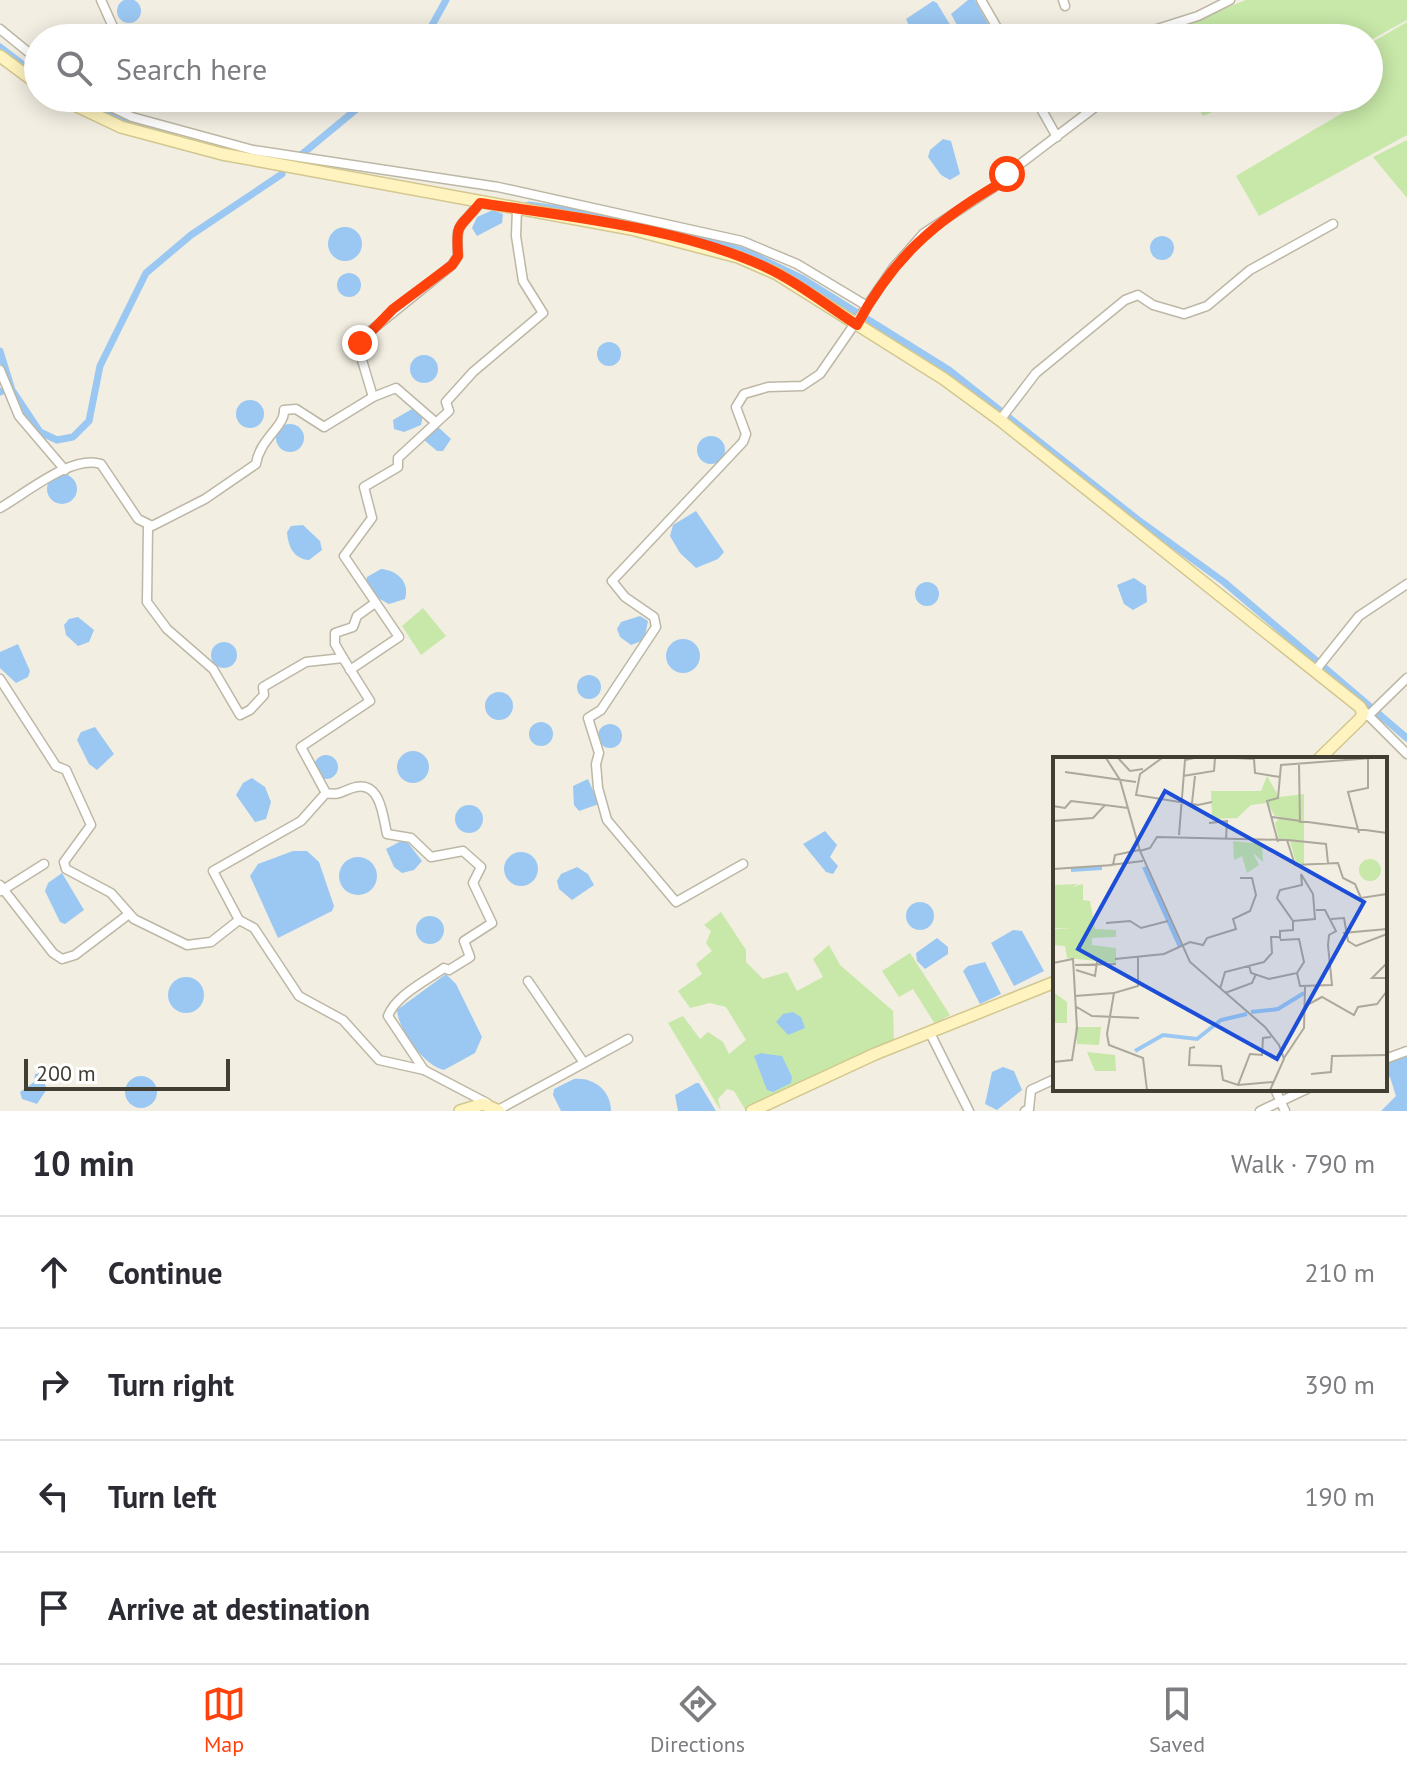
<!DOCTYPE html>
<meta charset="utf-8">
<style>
:root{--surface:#fff;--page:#f7f7f7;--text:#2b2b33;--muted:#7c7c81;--line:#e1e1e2;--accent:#ff420c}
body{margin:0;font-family:"PT Sans",sans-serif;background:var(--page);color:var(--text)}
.scale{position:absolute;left:24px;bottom:20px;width:206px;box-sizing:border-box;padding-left:8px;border:4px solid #433e32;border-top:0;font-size:22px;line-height:28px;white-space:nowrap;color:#433e32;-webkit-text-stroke:6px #fff;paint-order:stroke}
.stop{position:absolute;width:24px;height:24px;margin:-18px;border:6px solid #ff420c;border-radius:50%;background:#fff}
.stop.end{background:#ff420c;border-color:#fff;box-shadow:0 2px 8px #0008}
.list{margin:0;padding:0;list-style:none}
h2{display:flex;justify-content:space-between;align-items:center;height:104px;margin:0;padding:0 32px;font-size:34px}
h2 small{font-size:26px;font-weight:400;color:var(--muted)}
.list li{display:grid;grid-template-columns:52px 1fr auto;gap:24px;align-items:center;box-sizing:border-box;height:112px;padding:0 32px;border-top:2px solid var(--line)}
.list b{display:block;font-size:30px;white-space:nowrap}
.list em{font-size:26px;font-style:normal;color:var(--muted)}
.icon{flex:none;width:44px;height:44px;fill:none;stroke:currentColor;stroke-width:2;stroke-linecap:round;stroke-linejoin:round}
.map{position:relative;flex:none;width:1407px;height:1111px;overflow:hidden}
.search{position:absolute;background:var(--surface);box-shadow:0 4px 20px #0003;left:24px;right:24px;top:24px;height:88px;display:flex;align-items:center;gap:20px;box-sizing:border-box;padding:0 28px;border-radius:44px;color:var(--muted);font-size:30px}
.sheet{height:552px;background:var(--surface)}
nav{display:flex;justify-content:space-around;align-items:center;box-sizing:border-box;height:112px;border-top:2px solid var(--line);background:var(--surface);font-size:22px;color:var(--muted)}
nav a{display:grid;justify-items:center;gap:4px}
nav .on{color:var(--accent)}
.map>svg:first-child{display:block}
.green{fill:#c7e8a8}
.water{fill:#9bc8f2}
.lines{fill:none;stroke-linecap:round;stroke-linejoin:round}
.canal{stroke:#9bc8f2;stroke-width:7}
.street-casing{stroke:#bdb7a5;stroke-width:11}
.secondary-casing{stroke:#d3c78f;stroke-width:14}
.street{stroke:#fff;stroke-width:8}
.secondary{stroke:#fff4bf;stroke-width:11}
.route{stroke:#ff420c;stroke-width:10}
.inset-river{fill:none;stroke:#9bc8f2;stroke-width:4}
.inset-road{fill:none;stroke:#aca89c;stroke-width:2}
.view{fill:#1d4ed8;fill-opacity:0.15;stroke:#1d4ed8;stroke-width:4}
.inset-edge{fill:none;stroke:#433e32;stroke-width:4}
</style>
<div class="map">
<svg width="1407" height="1111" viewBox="0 0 1407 1111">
<rect width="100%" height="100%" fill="#f2eee2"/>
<!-- green -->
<g class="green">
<path d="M1246,0H1407V20L1369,41V38L1158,35Z"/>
<path d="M1407,22V135L1259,216L1236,176L1361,102L1360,98H1369V44Z"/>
<path d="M1193,98H1245L1203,116Z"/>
<path d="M1407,140V198L1373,157Z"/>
<path d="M423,608L446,636L421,655L402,626Z"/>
<path d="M721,912L746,950V962L763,979L787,972L797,991L823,977L813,959L829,945L840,965L893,1011L894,1041L746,1111L734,1091L727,1089L718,1099L721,1111L668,1023L683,1016L700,1039L708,1032L723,1042L729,1054L746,1040L726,1007L710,1003L690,1008L678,991L702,974L696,964L712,951L706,943L711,931L704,925Z"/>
<path d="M910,953L950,1015L935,1024L913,989L899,997L882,971Z"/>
</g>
<!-- water -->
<g class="water">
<circle cx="129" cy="11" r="12"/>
<path d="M968,0H975L993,33L988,38H964L951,14Z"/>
<path d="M933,1L937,3L958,38H915L906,19Z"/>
<path d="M943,139L951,141L960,174L950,180L941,175L928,157L930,150Z"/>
<path d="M493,210L503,214L502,223L477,236L472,228L477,217Z"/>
<circle cx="345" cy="244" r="17"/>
<circle cx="1162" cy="248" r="12"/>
<circle cx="349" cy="285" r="12"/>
<circle cx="609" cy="354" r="12"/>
<circle cx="424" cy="369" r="14"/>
<circle cx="250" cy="414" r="14"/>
<path d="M412,409L423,415L421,425L404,432L394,429L393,420Z"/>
<circle cx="290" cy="438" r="14"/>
<path d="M436,425L451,439L443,451H437L423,439Z"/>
<circle cx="711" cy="450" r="14"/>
<circle cx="62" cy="489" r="15"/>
<path d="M696,511L724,552L718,559L696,568L680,553L670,536L673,525Z"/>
<path d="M303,525L320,541L322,550L309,560C294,559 288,547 287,532L291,526Z"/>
<path d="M381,569C397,570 410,582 405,599L389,604L376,597L365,584L367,577Z"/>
<path d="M1134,578L1146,586L1147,602L1133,610L1124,604L1117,585Z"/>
<circle cx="927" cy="594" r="12"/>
<path d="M640,616L648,621L644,640L631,645L620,637L617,629L621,622Z"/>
<path d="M78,617L94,630L89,642L78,646L66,635L64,625L69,619Z"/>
<circle cx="683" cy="656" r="17"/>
<circle cx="224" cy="655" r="13"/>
<path d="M18,644L30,671L28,677L16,683L0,668V652Z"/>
<circle cx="589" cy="687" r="12"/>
<circle cx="499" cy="706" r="14"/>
<circle cx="541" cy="734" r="12"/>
<circle cx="610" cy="736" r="12"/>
<path d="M95,727L114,754L97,770L89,764L77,740L81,732Z"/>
<circle cx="413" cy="767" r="16"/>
<circle cx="326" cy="767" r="12"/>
<path d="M252,778L265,787L271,802L266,819L255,822L236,795L243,783Z"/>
<path d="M588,779L599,804L579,811L574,805L573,786Z"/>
<circle cx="469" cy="819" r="14"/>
<path d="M825,831L837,845L830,857L838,866L833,874L826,872L803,844Z"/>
<path d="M405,839L422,861L414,870L402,873L394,867L386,849Z"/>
<path d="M293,851H307L319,862L334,906L332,911L278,938L250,876L258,864Z"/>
<circle cx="521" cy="869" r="17"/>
<circle cx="358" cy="876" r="19"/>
<path d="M577,867L588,874L594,885L572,900L559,889L557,881L561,874Z"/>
<path d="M62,873L84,910L65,924L60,922L45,891L48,883Z"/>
<circle cx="920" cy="916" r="14"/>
<circle cx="430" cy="930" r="14"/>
<path d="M1013,930L1022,931L1044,971L1014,986L991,943Z"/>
<path d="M937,938L948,947V954L925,969L917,961L916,953Z"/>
<path d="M985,962L1001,994L980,1004L963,971L968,966Z"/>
<path d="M446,974L456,984L482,1037L475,1053L444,1070C424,1066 398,1029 397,1010Z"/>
<circle cx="186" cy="995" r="18"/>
<path d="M793,1012L801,1017L805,1028L788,1035L776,1022L783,1014Z"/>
<path d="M761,1053L782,1056L792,1077L791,1083L773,1092L767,1090L754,1056Z"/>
<path d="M1407,1055V1111H1381L1396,1096L1390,1077L1385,1079V1063Z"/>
<path d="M1003,1067L1014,1071L1022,1090L997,1110L985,1104L992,1072Z"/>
<path d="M40,1073L47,1089L37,1104L22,1099L20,1092L34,1082L35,1074Z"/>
<circle cx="141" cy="1092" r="16"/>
<path d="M574,1079C594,1077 611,1091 611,1111H561L553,1095L554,1089Z"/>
<path d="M696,1083H699L716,1111H678L675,1095Z"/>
</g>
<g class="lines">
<!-- canal -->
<g class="canal">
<path d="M425,38L446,0"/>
<path d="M0,47L38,76"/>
<path d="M77,98L138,125L175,136"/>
<path d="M301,155L370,98"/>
<path d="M529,205L616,217"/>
<path d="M671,229L747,252L803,279L949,370L1137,519L1224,582L1407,738"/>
<path d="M0,351L12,390L40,432L57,440L73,437L89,421L100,366L146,273L191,235L282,174"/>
<path d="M0,392L2,391"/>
</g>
<!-- street casing -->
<g class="street-casing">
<g id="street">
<path d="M101,0L118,38"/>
<path d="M981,0L1003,38"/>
<path d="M1063,0L1065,6"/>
<path d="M0,29L38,60"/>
<path d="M1154,30L1198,16L1230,0"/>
<path d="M92,98L132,117L253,150L498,187L742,241L797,264L867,306"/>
<path d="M1035,98L1057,137"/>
<path d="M0,370L19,416L65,470"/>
<path d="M373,397L359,350L363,337L452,265L458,256C456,221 458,231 480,203"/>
<path d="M1000,420L1036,373L1125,300L1138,295L1153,305L1184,314L1207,306L1250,270L1333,224"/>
<path d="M0,508C25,494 72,454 101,464L138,519L152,526L205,499L256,464C260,438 285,427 284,410L296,409L324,427L373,397L396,388L434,421"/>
<path d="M148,526L147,602L167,629L213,669L240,715L250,710L264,695L263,687L306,662L343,658L335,644V633L353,627L357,616L375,603"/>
<path d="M343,658L370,701L301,747L326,793C341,796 343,790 356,787C381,782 383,817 387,834L411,838L431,857L463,851L481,867L473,883L492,923L464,941L470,957L449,970L444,968C426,981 396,995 388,1016L424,1070"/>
<path d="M350,670L399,637L344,556L372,518L364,487L398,467V458L449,411L446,402L473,372L543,313L523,281L516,236L517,209"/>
<path d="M1315,671L1359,616L1407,584"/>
<path d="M0,679L56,766L66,770L91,825L64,862L66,869L111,893L134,919L187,945L211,942L239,920"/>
<path d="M1363,710L1407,754"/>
<path d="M1368,716L1407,678"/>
<path d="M326,793L301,821L213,871L239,920L254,928L299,996L343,1020L379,1060L424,1070L487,1103"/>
<path d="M743,864L676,902L607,820L598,788L596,764L599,753L588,718L601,710L656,627L654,617L625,597L612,581L743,442L746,434L736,407L744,394L768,387L802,386L820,374L894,267L924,233L999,184L1007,174L1107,98"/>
<path d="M0,885L53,953L62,959L75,955L129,914"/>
<path d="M1,891L44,864"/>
<path d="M528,981L584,1063"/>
<path d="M930,1033L969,1111"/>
<path d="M1385,1059L1407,1051"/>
<path d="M1275,1089L1285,1111"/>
<path d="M498,1110L628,1039"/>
<path d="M1025,1111L1029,1109L1031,1090L1055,1079"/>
<path d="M1260,1111L1307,1089"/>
</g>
</g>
<!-- secondary casing -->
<g class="secondary-casing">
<g id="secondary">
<path d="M0,56L38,84"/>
<path d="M60,98L121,127L222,154L631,229L738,257L777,274L944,379L1000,420L1360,707L1363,713L1360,719L1319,759"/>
<path d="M460,1111L483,1104L499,1111"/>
<path d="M752,1111L875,1054L1055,982"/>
</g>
</g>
<!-- street -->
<use href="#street" class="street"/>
<!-- secondary -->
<use href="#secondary" class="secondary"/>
</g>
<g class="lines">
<!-- route -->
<path class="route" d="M360,343L393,309L452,265L458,256C456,220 458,231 480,203C571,217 679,228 763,266C796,281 826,305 857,325C892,259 935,221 999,184L1007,174"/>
</g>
<!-- overview -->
<g transform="translate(1053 757)">
<rect width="334" height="334" fill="#f2eee2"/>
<path d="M214,19L226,40L251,37V108L243,106L237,84L226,83L222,66L228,60L222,59L214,46L198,48L184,61L159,62L158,34H208ZM180,84L209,87L210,105L200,96L206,108L194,116L189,99L181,103ZM306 113a11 11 0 1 1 22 0a11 11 0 1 1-22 0ZM25,127L19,130L30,127V143L37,144L42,172L63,173V180L39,181V188L63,191V206L14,201L12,189L0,188V172H19L0,171V128ZM0,235L14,245V266H0ZM22,270H48L46,288L24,287ZM34,295L62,298L63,314H42Z" fill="#c7e8a8"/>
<path class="inset-river" d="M91,110L127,190M18,113L49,111M198,255L225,252L251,236M82,294L110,278L144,282L168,263L194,257"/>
<path class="inset-road" d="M53,1L67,23L87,94M65,1L77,14L90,12M109,1L87,17L83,38L145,48L159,45M182,1L201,2L202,16L227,20M246,7L247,66M12,15L83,25M130,19L161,14L162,1M139,46L142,19M0,49L12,51L18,44L52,48M219,60L334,76M0,64L40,61L52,48L75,51M156,66L174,64L173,83M306,76L295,35L315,31V1M126,78L132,3L141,1M235,83L273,87L275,106M225,85L214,44L225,41L228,8L319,1M57,108L90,104M0,112L60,108L62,98L86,93M278,162L291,161L295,184L303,189L334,177M240,164L262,162L260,137L248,117M53,166L77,164L88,171L115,164M290,176L334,172M227,182V174L240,173V164L224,141L227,133L249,128L248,117M227,183L246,182L251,205L244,216M85,200V229L61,236L54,277L56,288L90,301L94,333M62,202L111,197L137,185L150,188L154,181L183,172L180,162L197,154L203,138L199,121H187M0,206L20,202L24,271L19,303L0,305M334,206L319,221H334M22,208L63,207M196,208L198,216L216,222L244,216L247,229L279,228L275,188L276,178L283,174L272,153H263M23,213L42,219L44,205M167,232L172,215L211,205L219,196L218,180H227M172,236L199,226L203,217M22,239L61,236M254,248L269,240L301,258L305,250L324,247L334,234M22,249L39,259L86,261M142,290L137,291L136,308L168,309L170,323L185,328L197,297L209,298L210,281L218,280M231,301L251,271L252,230M258,317L278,315L279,299L334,298M185,328L220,325M217,333L231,302L226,288L212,270L137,205L87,94L97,91L104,80L234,83L242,108L285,106L290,121L302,127L308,141L334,137"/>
<path class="view" d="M112,34L311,145L224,302L25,192Z"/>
<rect width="334" height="334" class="inset-edge"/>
</g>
</svg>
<div class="scale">200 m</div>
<div class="stop" style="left:1007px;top:174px"></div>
<div class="stop end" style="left:360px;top:343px"></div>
<div class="search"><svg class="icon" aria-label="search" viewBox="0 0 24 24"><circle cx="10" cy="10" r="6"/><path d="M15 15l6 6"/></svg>Search here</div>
</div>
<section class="sheet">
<h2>10 min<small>Walk · 790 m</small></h2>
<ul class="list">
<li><svg class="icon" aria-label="ahead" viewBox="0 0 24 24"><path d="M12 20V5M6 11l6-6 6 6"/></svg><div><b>Continue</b></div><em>210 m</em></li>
<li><svg class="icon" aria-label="right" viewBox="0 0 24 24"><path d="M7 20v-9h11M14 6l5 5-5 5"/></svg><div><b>Turn right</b></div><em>390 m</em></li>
<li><svg class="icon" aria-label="left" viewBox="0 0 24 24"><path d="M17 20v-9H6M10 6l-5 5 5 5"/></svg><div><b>Turn left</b></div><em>190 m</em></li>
<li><svg class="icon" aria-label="arrive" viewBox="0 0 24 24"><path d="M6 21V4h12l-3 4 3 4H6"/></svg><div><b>Arrive at destination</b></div></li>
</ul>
</section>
<nav>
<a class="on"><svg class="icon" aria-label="map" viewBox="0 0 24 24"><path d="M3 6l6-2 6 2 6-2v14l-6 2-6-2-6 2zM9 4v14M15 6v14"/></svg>Map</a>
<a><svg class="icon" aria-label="directions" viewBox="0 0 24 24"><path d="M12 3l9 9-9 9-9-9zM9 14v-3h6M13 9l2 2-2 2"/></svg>Directions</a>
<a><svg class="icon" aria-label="saved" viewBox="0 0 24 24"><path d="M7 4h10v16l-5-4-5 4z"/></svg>Saved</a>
</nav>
